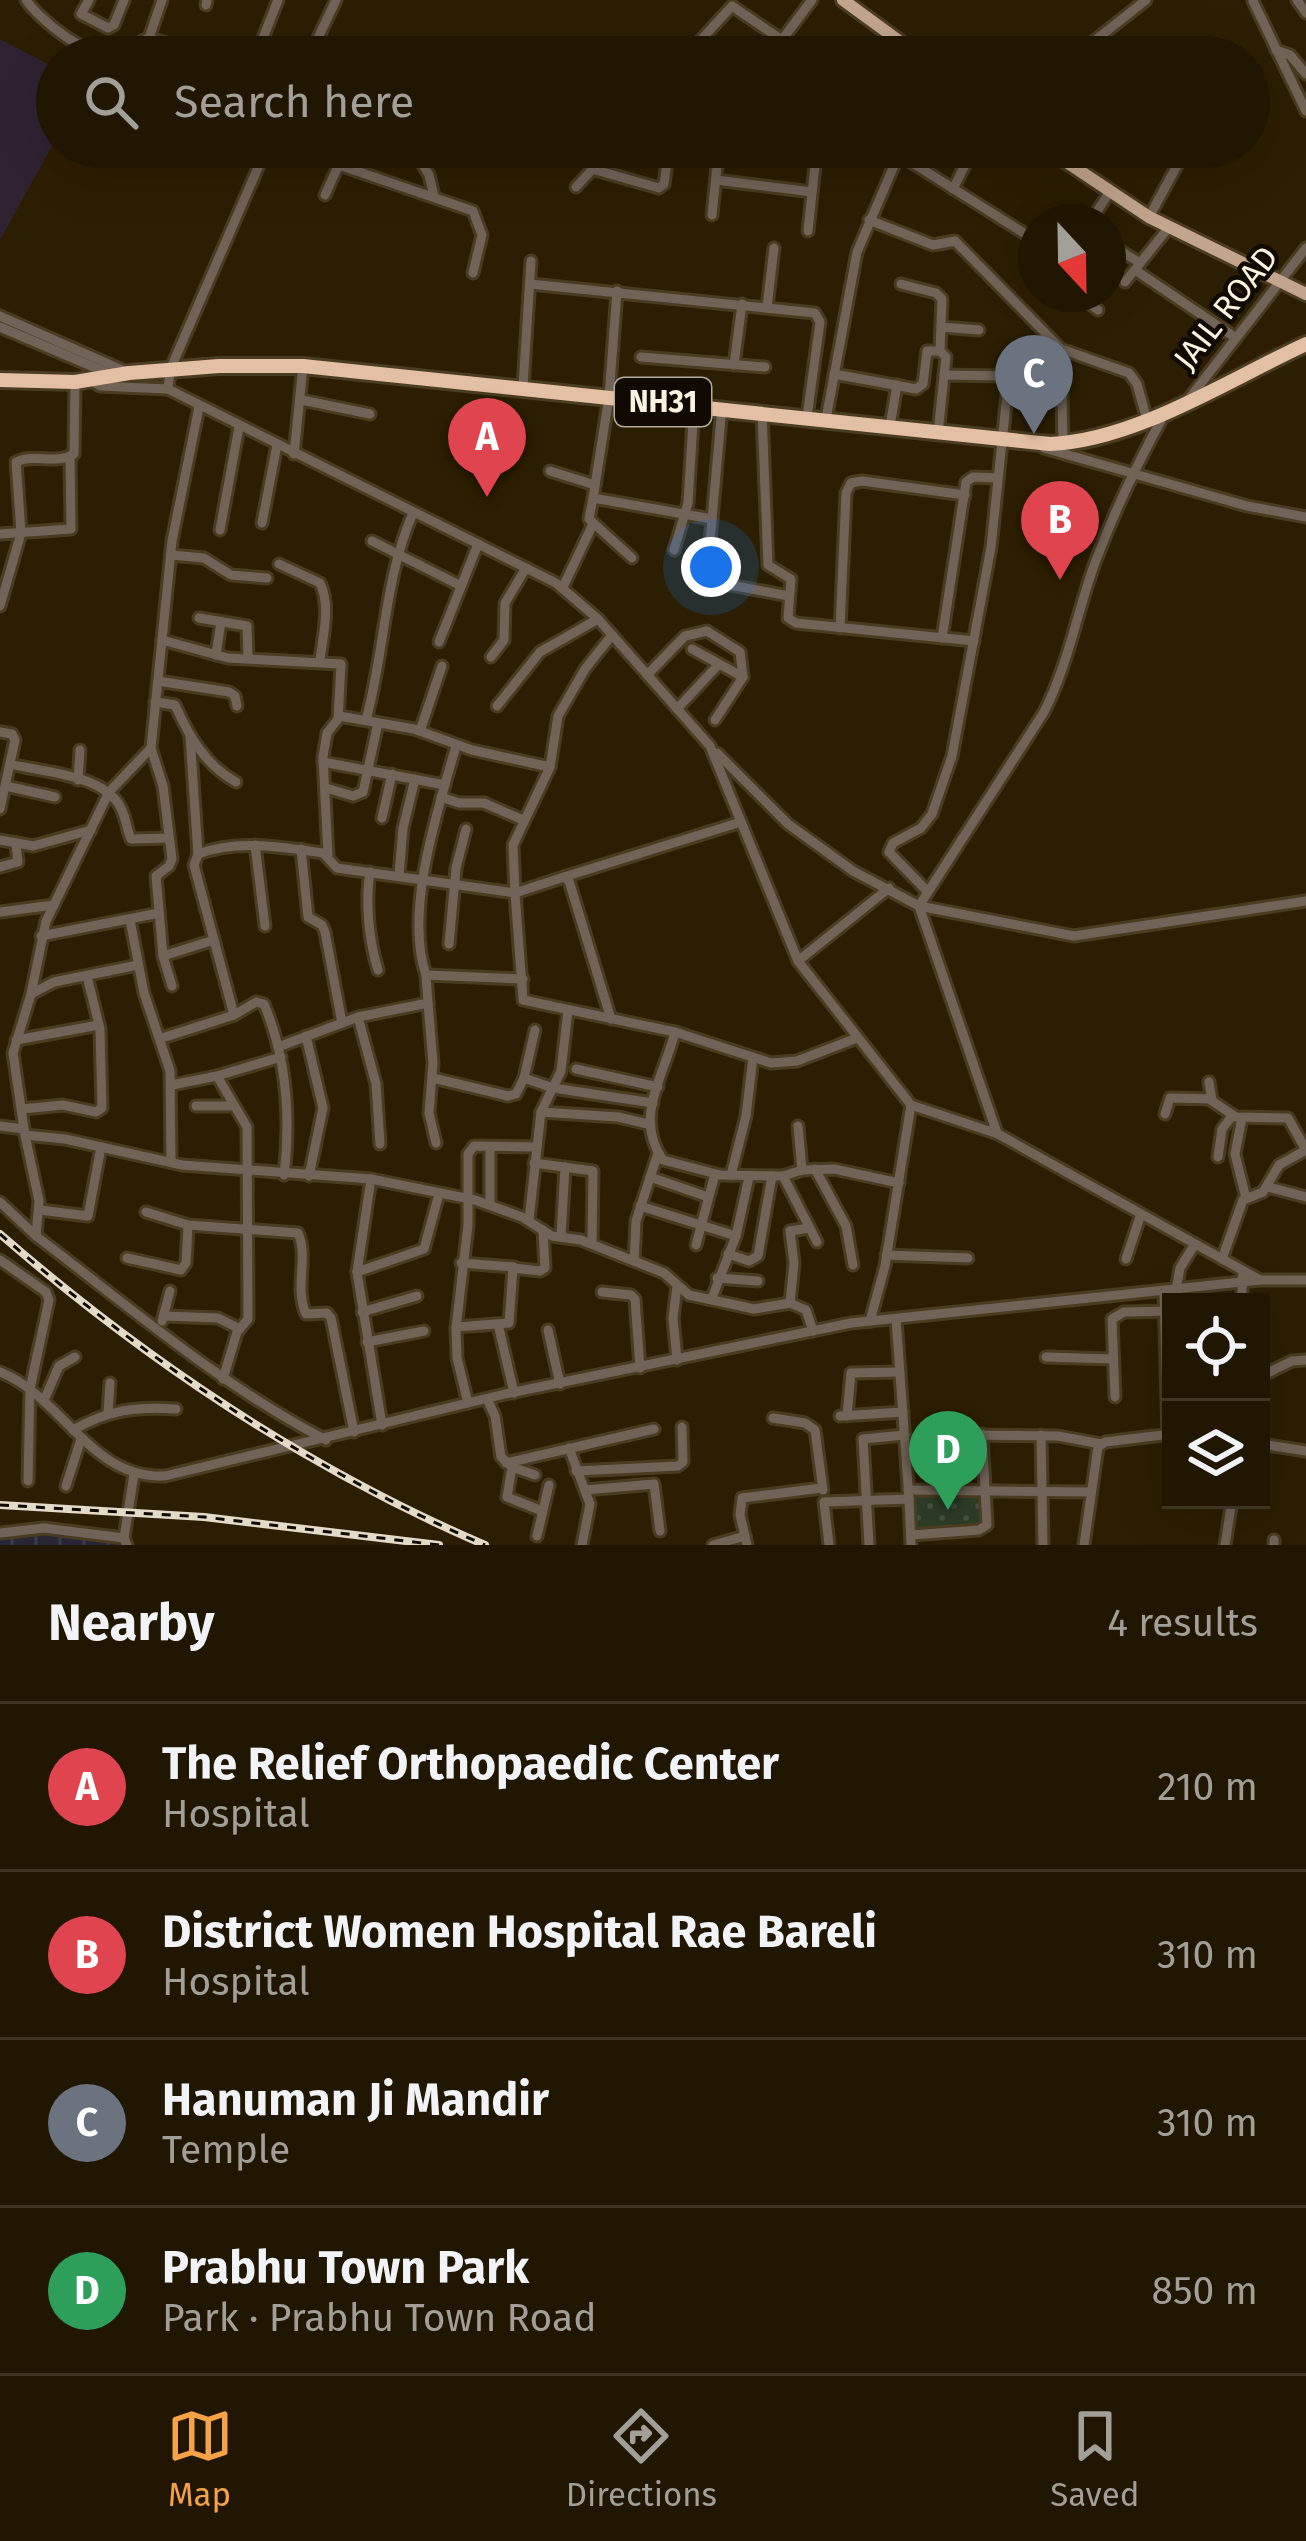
<!DOCTYPE html>
<meta charset="utf-8">
<style>
:root{--surface:#211602;--page:#2d2311;--text:#f1f3f6;--muted:#a29f99;--line:#3e3524;--accent:#f6a247}
body{margin:0;font-family:"Fira Sans",sans-serif;background:var(--page);color:var(--text)}
.controls{position:absolute;right:36px;bottom:36px;display:grid;overflow:hidden;border-radius:0px;box-shadow:0 12px 48px #0002}
.controls button{width:108px;height:108px;display:grid;place-items:center;padding:0;border:0;border-bottom:3px solid var(--line);background:var(--surface);color:var(--text);font:60px sans-serif}
.compass{position:absolute;left:1018px;top:204px;width:108px;height:108px;border-radius:50%;background:var(--surface);box-shadow:0 12px 48px #0002;rotate:158deg}
.you{position:absolute;left:711px;top:567px;width:42px;height:42px;margin:-30px;border:9px solid #fff;border-radius:50%;background:#1a73e8;box-shadow:0 0 0 18px #1a73e833}
.badge{display:grid;place-items:center;width:78px;height:78px;border-radius:50%;background:var(--accent);color:#fff;font-size:39px;font-weight:700}
.pin{position:absolute;translate:-50% -99px;filter:drop-shadow(0 3px 6px #0008)}
.pin::after{content:'';position:absolute;top:63px;width:42px;height:36px;background:inherit;clip-path:polygon(0 0,100% 0,50% 100%)}
.list{margin:0;padding:0;list-style:none}
h2{display:flex;justify-content:space-between;align-items:center;height:156px;margin:0;padding:0 48px;font-size:51px}
h2 small{font-size:39px;font-weight:400;color:var(--muted)}
.list li{display:grid;grid-template-columns:78px 1fr auto;gap:36px;align-items:center;box-sizing:border-box;height:168px;padding:0 48px;border-top:3px solid var(--line)}
.list b{display:block;font-size:45px;white-space:nowrap}
.list p{margin:0;font-size:39px;white-space:nowrap;color:var(--muted)}
.list em{font-size:39px;font-style:normal;color:var(--muted)}
.icon{flex:none;width:66px;height:66px;fill:none;stroke:currentColor;stroke-width:2;stroke-linecap:round;stroke-linejoin:round}
.map{position:relative;flex:none;width:1306px;height:1545px;overflow:hidden}
.search{position:absolute;background:var(--surface);box-shadow:0 12px 48px #0002;left:36px;right:36px;top:36px;height:132px;display:flex;align-items:center;gap:30px;box-sizing:border-box;padding:0 42px;border-radius:66px;color:var(--muted);font-size:45px}
.sheet{height:828px;background:var(--surface)}
nav{display:flex;justify-content:space-around;align-items:center;box-sizing:border-box;height:168px;border-top:3px solid var(--line);background:var(--surface);font-size:33px;color:var(--muted)}
nav a{display:grid;justify-items:center;gap:6px}
nav .on{color:var(--accent)}
.map>svg:first-child{display:block}
.industrial{fill:url(#industrial-grid)}
.education{fill:#2f2331}
.garden{fill:url(#garden-dots)}
.lines{fill:none;stroke-linecap:round;stroke-linejoin:round}
.minor-casing{stroke:#493c21;stroke-width:15}
.major-casing{stroke:#493c21;stroke-width:18}
.highway-casing{stroke:#493c21;stroke-width:20}
.minor{stroke:#716358;stroke-width:9}
.major{stroke:#c3a58d;stroke-width:12}
.highway{stroke:#e3c0a3;stroke-width:14}
.rail-casing{stroke:#e3dac8;stroke-width:8}
.rail{stroke:#100a02;stroke-width:3;stroke-dasharray:9;stroke-linecap:butt}
.labels{text-anchor:middle;dominant-baseline:central;stroke-width:9;stroke-linejoin:round;paint-order:stroke}
.shield{fill:#100a02;stroke:#b4ac9f;stroke-width:3}
.shield-label{font-size:30px;font-weight:bold;fill:#fbf2e2}
.street-label{font-size:33px;fill:#fbf2e2;stroke:#100a02}
</style>
<div class="map">
<svg width="1306" height="1545" viewBox="0 0 1306 1545">
<defs>
<pattern id="industrial-grid" width="8" height="8" patternUnits="userSpaceOnUse" patternTransform="scale(3)"><rect width="8" height="8" fill="#282636"/><path d="M0 4h8M4 0v8" fill="none" stroke="#3d3b49"/></pattern>
<pattern id="garden-dots" width="8" height="8" patternUnits="userSpaceOnUse" patternTransform="scale(3)"><rect width="8" height="8" fill="#2c3b26"/><path d="M2 2h.1M6 6h.1" fill="none" stroke="#414e3b" stroke-width="1.8" stroke-linecap="round"/></pattern>
</defs>
<rect width="100%" height="100%" fill="#2c1e02"/>
<!-- industrial -->
<path class="industrial" d="M0,1531H45L125,1545H0Z"/>
<!-- education -->
<path class="education" d="M0,39L57,69V137L0,240Z"/>
<!-- garden -->
<path class="garden" d="M913,1494L983,1497L982,1524L915,1530Z"/>
<g class="lines">
<!-- minor casing -->
<g class="minor-casing">
<g id="minor">
<path d="M26,0C40,20 87,59 113,53C125,51 137,43 149,38"/>
<path d="M89,0L81,14L108,28L114,25L124,0"/>
<path d="M162,0L149,38L215,57"/>
<path d="M1297,0L1306,13"/>
<path d="M1253,1L1306,111"/>
<path d="M206,5L207,0"/>
<path d="M263,38L278,0"/>
<path d="M1276,50L1290,55L1306,74"/>
<path d="M678,53L712,57"/>
<path d="M688,54L732,6L807,57"/>
<path d="M309,57L336,0"/>
<path d="M769,57L812,0"/>
<path d="M1074,57L1146,0"/>
<path d="M267,147L170,370L168,389L556,583L598,619L710,746L798,961L911,1105L998,1134L1260,1280H1306"/>
<path d="M412,147L429,175L434,196"/>
<path d="M887,147L1035,240"/>
<path d="M339,165L473,211L482,235L473,273"/>
<path d="M592,169L659,188L664,184L669,147"/>
<path d="M716,180L812,192"/>
<path d="M576,187L613,147"/>
<path d="M953,189L974,147"/>
<path d="M325,195L347,147"/>
<path d="M712,215L719,147"/>
<path d="M1149,217L1179,162L1175,147"/>
<path d="M869,220L933,245L955,241L1061,349L1129,373L1137,384L1147,420"/>
<path d="M1090,222L1109,193"/>
<path d="M808,231L817,147"/>
<path d="M1108,243L1140,263"/>
<path d="M1135,270L1236,338"/>
<path d="M1125,282L1169,227"/>
<path d="M530,284L815,313L820,322L807,417"/>
<path d="M901,284L936,293L942,299L940,351L946,357L938,433"/>
<path d="M617,291L609,397L593,498L712,519"/>
<path d="M1077,294L1098,310"/>
<path d="M767,307L774,248"/>
<path d="M0,316L127,372"/>
<path d="M0,327L110,374"/>
<path d="M941,327L979,330"/>
<path d="M1061,349L1063,444"/>
<path d="M641,357L765,367"/>
<path d="M734,365L742,304"/>
<path d="M834,374L916,389L923,384L927,351H940"/>
<path d="M90,380L100,386L168,389"/>
<path d="M523,387L531,261"/>
<path d="M302,400L370,414"/>
<path d="M1188,400L1306,248"/>
<path d="M199,407L172,541L151,748L109,792L46,921L31,994L13,1053L24,1129L25,1135L65,1139L182,1165L371,1179L357,1272L382,1425"/>
<path d="M722,407L707,575L714,582L789,596"/>
<path d="M762,413L768,565L791,579L788,618L796,623L974,641"/>
<path d="M826,419L857,252L902,147"/>
<path d="M890,426L897,385"/>
<path d="M1044,448L1247,506L1306,517"/>
<path d="M294,454L303,366"/>
<path d="M550,471L595,485"/>
<path d="M593,498L589,519L632,558"/>
<path d="M262,523L277,445"/>
<path d="M220,530L239,427"/>
<path d="M0,534L71,529L70,457"/>
<path d="M372,541L461,586"/>
<path d="M674,550L688,503L694,405"/>
<path d="M171,555L204,558L231,575L267,578"/>
<path d="M279,564L320,583C331,606 323,635 320,660"/>
<path d="M563,587L593,524"/>
<path d="M0,606L21,533L16,462C34,453 56,465 74,454L75,382"/>
<path d="M199,618L247,626L248,658"/>
<path d="M840,628L846,493L851,483L862,481L965,495"/>
<path d="M942,638L966,482L973,477L998,478"/>
<path d="M162,640L228,658L341,664L338,719L327,733L323,757L328,855"/>
<path d="M439,642L478,544"/>
<path d="M692,649L743,677"/>
<path d="M216,655L221,622"/>
<path d="M491,657L504,640L505,603L526,568"/>
<path d="M647,675L685,636L707,631L740,652L743,677L715,720"/>
<path d="M158,681L229,692L235,696L237,706"/>
<path d="M155,702L175,705C189,736 205,765 236,782"/>
<path d="M497,706L540,652L598,619"/>
<path d="M677,709L719,664"/>
<path d="M339,716L414,729L472,750L550,767"/>
<path d="M366,720C385,651 384,579 413,513"/>
<path d="M420,731L442,666"/>
<path d="M0,732L12,734L15,740L0,809"/>
<path d="M190,736L198,854"/>
<path d="M151,748L163,786L172,859L169,866L156,876L163,956L172,986"/>
<path d="M717,753L788,824L853,871L919,906L1074,936L1306,901"/>
<path d="M323,762L445,785"/>
<path d="M10,764C42,772 98,774 118,803C126,814 126,828 131,839L169,838"/>
<path d="M78,780L80,750"/>
<path d="M6,786L55,797"/>
<path d="M326,788L353,796L363,792L378,723"/>
<path d="M441,797L459,803H484L523,820"/>
<path d="M382,818L392,774"/>
<path d="M0,840L33,846L91,830"/>
<path d="M255,845L265,926"/>
<path d="M301,849L308,917L322,925L325,932L342,1023"/>
<path d="M0,867L18,862L16,845"/>
<path d="M370,872C365,901 369,941 378,970"/>
<path d="M399,875L403,828L415,779"/>
<path d="M564,877L741,822"/>
<path d="M926,890L889,852L893,843L921,828L932,814L952,756L991,547L1008,385L1004,376L944,375"/>
<path d="M0,912L54,905"/>
<path d="M130,920L144,993L170,1071L171,1162"/>
<path d="M41,936L159,913"/>
<path d="M449,944L456,868L466,829"/>
<path d="M163,956L214,940"/>
<path d="M798,961L889,888"/>
<path d="M426,975C404,912 438,809 456,746"/>
<path d="M31,994L54,982L138,965"/>
<path d="M428,1003L433,1063L429,1113L436,1143"/>
<path d="M358,1017L376,1084L380,1144"/>
<path d="M611,1019L569,881L564,877L515,893L513,845L550,767L558,716L585,669L612,635"/>
<path d="M675,1032C664,1077 633,1117 663,1160L720,1175L783,1176L802,1170L834,1169L899,1183"/>
<path d="M306,1036L323,1108L309,1176"/>
<path d="M162,1038L234,1015"/>
<path d="M16,1040L99,1025"/>
<path d="M278,1047L358,1017L428,1003L426,975L523,979"/>
<path d="M576,1069L658,1087"/>
<path d="M217,1076L281,1057"/>
<path d="M433,1078L508,1096L516,1094L524,1078L535,1030"/>
<path d="M524,1078L553,1088L653,1103"/>
<path d="M1209,1082L1212,1101L1236,1117L1288,1118L1306,1150L1279,1165L1263,1192L1243,1200L1222,1259"/>
<path d="M172,1085L217,1076L247,1127L248,1319L237,1332L223,1379"/>
<path d="M196,1106H234"/>
<path d="M22,1109L63,1105L96,1112L102,1108L100,1029L87,976"/>
<path d="M541,1112L618,1117L648,1124"/>
<path d="M1165,1114L1170,1098L1212,1099"/>
<path d="M1242,1118L1235,1154L1246,1198"/>
<path d="M0,1126L24,1129"/>
<path d="M798,1126L802,1170"/>
<path d="M997,1133L919,906L1044,712C1069,663 1077,611 1096,560C1115,510 1138,462 1164,415"/>
<path d="M490,1147V1205"/>
<path d="M1218,1157L1222,1129L1232,1116"/>
<path d="M534,1163L593,1171L592,1244"/>
<path d="M815,1169L846,1226L853,1265"/>
<path d="M284,1175C291,1116 287,1059 264,1004L256,1002L234,1015L194,865L198,854C238,839 281,847 323,853L337,868L515,893L523,1000L675,1032L771,1063L797,1061L857,1038"/>
<path d="M731,1175L746,1116L753,1057"/>
<path d="M783,1176L817,1242"/>
<path d="M650,1177L708,1197"/>
<path d="M371,1179L475,1200L522,1217L552,1236L581,1240L664,1273L689,1295L754,1309L790,1303L794,1263L790,1231L809,1228"/>
<path d="M1268,1187L1306,1197"/>
<path d="M0,1202L36,1236L39,1201L25,1135"/>
<path d="M640,1206L736,1236"/>
<path d="M40,1210L88,1216L101,1147"/>
<path d="M146,1212L188,1225L298,1233C309,1257 294,1288 306,1314L327,1313L331,1318L354,1432"/>
<path d="M529,1220L541,1112L561,1071L568,1010"/>
<path d="M36,1236C131,1308 220,1385 326,1440"/>
<path d="M561,1236L565,1167"/>
<path d="M696,1245L715,1174"/>
<path d="M728,1254L749,1261L758,1256L772,1176"/>
<path d="M886,1255L968,1258"/>
<path d="M127,1258L181,1270L186,1263L188,1225"/>
<path d="M1126,1259L1141,1214"/>
<path d="M0,1260L46,1292L49,1300L30,1389L28,1481"/>
<path d="M634,1261L636,1221L658,1153"/>
<path d="M461,1263L514,1267"/>
<path d="M357,1272L424,1249L439,1194"/>
<path d="M1242,1277V1302"/>
<path d="M717,1278L758,1281"/>
<path d="M1176,1290L1180,1268L1195,1244"/>
<path d="M602,1292L631,1295L635,1299L640,1368"/>
<path d="M1164,1292L1168,1435"/>
<path d="M712,1298L736,1236L749,1177"/>
<path d="M790,1303L806,1310L813,1331"/>
<path d="M362,1312L417,1296"/>
<path d="M164,1316L218,1318L240,1329"/>
<path d="M162,1321L170,1291"/>
<path d="M870,1321L885,1266L911,1105"/>
<path d="M498,1324L514,1393"/>
<path d="M456,1327L509,1323L513,1268L540,1271L545,1268L543,1230"/>
<path d="M548,1330L560,1384"/>
<path d="M367,1342L424,1331"/>
<path d="M1046,1357L1113,1359"/>
<path d="M677,1360L673,1318L677,1286"/>
<path d="M0,1372C63,1397 90,1479 165,1476L505,1394L851,1323L1260,1280"/>
<path d="M1261,1376L1292,1361L1306,1360"/>
<path d="M1115,1397L1112,1319L1124,1312L1171,1311"/>
<path d="M45,1398L59,1366L75,1357"/>
<path d="M487,1399L495,1416L501,1457L512,1467L535,1475"/>
<path d="M468,1403L457,1358L456,1328L468,1225V1154L474,1146L535,1147"/>
<path d="M108,1413L110,1383"/>
<path d="M840,1416L903,1412"/>
<path d="M847,1416L851,1373L900,1372"/>
<path d="M773,1418L805,1423L815,1430L823,1490"/>
<path d="M73,1430C108,1410 137,1406 176,1409"/>
<path d="M961,1435L1058,1436L1101,1444"/>
<path d="M1041,1435L1043,1545"/>
<path d="M1261,1444L1306,1451"/>
<path d="M569,1448L590,1504L582,1545"/>
<path d="M506,1463L654,1429"/>
<path d="M512,1467L507,1497L542,1511"/>
<path d="M576,1471L678,1466L683,1462L682,1427"/>
<path d="M66,1486L81,1439"/>
<path d="M585,1490L654,1484L660,1531"/>
<path d="M908,1490L1091,1492"/>
<path d="M909,1499L911,1545"/>
<path d="M0,1533L44,1528L124,1538"/>
<path d="M911,1535L979,1530L987,1525L982,1434"/>
<path d="M537,1536L549,1485"/>
<path d="M127,1545L124,1538L134,1474"/>
<path d="M713,1545L745,1536"/>
<path d="M747,1545L740,1515L742,1498L822,1488"/>
<path d="M829,1545L824,1502L909,1499L896,1319"/>
<path d="M869,1545L863,1439L905,1435"/>
<path d="M1084,1545L1098,1447L1105,1442L1171,1434"/>
<path d="M1225,1545L1232,1500"/>
<path d="M1274,1545V1540"/>
</g>
</g>
<!-- major casing -->
<g class="major-casing">
<g id="major">
<path d="M843,0L921,57"/>
<path d="M1044,147L1149,217L1306,294"/>
</g>
</g>
<!-- highway casing -->
<g class="highway-casing">
<path id="highway" d="M0,380L75,382L129,373L219,366H303L1050,444C1135,441 1230,379 1306,344"/>
</g>
<!-- minor -->
<use href="#minor" class="minor"/>
<!-- major -->
<use href="#major" class="major"/>
<!-- highway -->
<use href="#highway" class="highway"/>
<!-- rail casing -->
<g class="rail-casing">
<g id="rail">
<path d="M0,1234C145,1360 308,1469 485,1545"/>
<path d="M0,1505L204,1517L439,1545"/>
</g>
</g>
<!-- rail -->
<use href="#rail" class="rail"/>
</g>
<g class="labels">
<!-- shield labels -->
<rect class="shield" x="615" y="378" width="96" height="48" rx="9"/>
<g class="shield-label">
<text x="663" y="402">NH31</text>
</g>
<!-- street labels -->
<g class="street-label">
<text transform="translate(1226 308) rotate(-52)">JAIL ROAD</text>
</g>
</g>
</svg>
<div class="controls">
<button><svg class="icon" aria-label="locate" viewBox="0 0 24 24"><circle cx="12" cy="12" r="6"/><path d="M12 2v4M12 18v4M2 12h4M18 12h4"/></svg></button>
<button><svg class="icon" aria-label="layers" viewBox="0 0 24 24"><path d="M12 4l9 5-9 5-9-5zM3 14l9 5 9-5"/></svg></button>
</div>
<svg class="compass" viewBox="-18 -18 36 36"><path d="M0-13l5 13h-10z" fill="#e53935"/><path d="M0 13l5-13h-10z" fill="#a29f99"/></svg>
<div class="you"></div>
<div class="pin badge" style="left:487px;top:497px;background:#e0444e">A</div>
<div class="pin badge" style="left:1060px;top:580px;background:#e0444e">B</div>
<div class="pin badge" style="left:1034px;top:434px;background:#6b7280">C</div>
<div class="pin badge" style="left:948px;top:1510px;background:#2e9e5b">D</div>
<div class="search"><svg class="icon" aria-label="search" viewBox="0 0 24 24"><circle cx="10" cy="10" r="6"/><path d="M15 15l6 6"/></svg>Search here</div>
</div>
<section class="sheet">
<h2>Nearby<small>4 results</small></h2>
<ul class="list">
<li><span class="badge" style="background:#e0444e">A</span><div><b>The Relief Orthopaedic Center</b><p>Hospital</p></div><em>210 m</em></li>
<li><span class="badge" style="background:#e0444e">B</span><div><b>District Women Hospital Rae Bareli</b><p>Hospital</p></div><em>310 m</em></li>
<li><span class="badge" style="background:#6b7280">C</span><div><b>Hanuman Ji Mandir</b><p>Temple</p></div><em>310 m</em></li>
<li><span class="badge" style="background:#2e9e5b">D</span><div><b>Prabhu Town Park</b><p>Park · Prabhu Town Road</p></div><em>850 m</em></li>
</ul>
</section>
<nav>
<a class="on"><svg class="icon" aria-label="map" viewBox="0 0 24 24"><path d="M3 6l6-2 6 2 6-2v14l-6 2-6-2-6 2zM9 4v14M15 6v14"/></svg>Map</a>
<a><svg class="icon" aria-label="directions" viewBox="0 0 24 24"><path d="M12 3l9 9-9 9-9-9zM9 14v-3h6M13 9l2 2-2 2"/></svg>Directions</a>
<a><svg class="icon" aria-label="saved" viewBox="0 0 24 24"><path d="M7 4h10v16l-5-4-5 4z"/></svg>Saved</a>
</nav>
